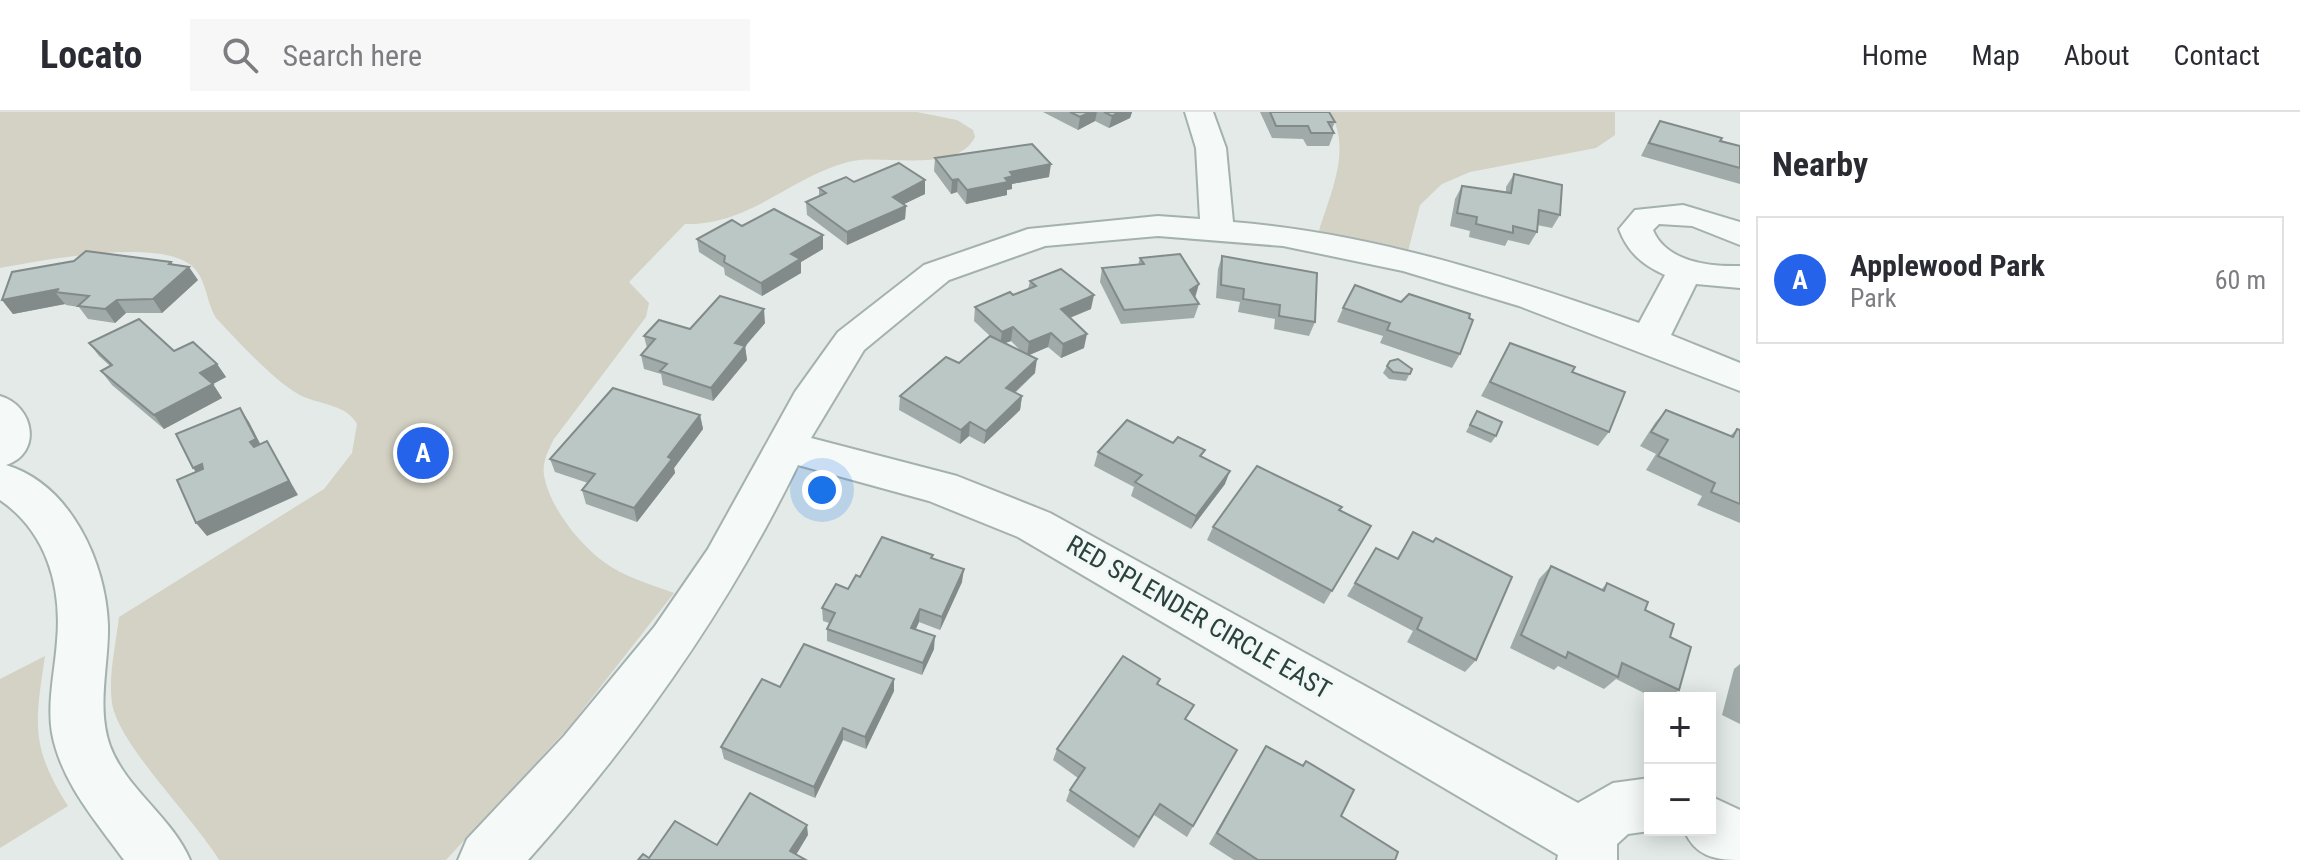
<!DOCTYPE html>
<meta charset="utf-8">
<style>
:root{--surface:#fff;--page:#f7f7f7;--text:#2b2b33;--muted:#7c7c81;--line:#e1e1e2;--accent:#2563eb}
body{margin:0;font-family:"Roboto Condensed",sans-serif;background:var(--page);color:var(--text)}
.controls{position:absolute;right:24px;bottom:24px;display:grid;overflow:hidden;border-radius:0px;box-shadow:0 4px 20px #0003}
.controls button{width:72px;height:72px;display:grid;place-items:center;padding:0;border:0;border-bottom:2px solid var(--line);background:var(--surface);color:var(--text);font:40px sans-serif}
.you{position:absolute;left:822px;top:378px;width:28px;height:28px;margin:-20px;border:6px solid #fff;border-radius:50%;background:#1a73e8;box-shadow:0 0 0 12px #1a73e833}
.badge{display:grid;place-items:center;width:52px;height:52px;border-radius:50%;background:var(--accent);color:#fff;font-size:26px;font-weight:700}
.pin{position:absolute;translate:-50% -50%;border:4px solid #fff;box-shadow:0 2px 8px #0006}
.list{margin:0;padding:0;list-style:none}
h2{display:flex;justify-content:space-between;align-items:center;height:104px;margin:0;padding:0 32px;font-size:34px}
h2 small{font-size:26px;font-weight:400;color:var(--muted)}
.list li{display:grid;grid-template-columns:52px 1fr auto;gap:24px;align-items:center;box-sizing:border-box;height:128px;margin:0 16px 16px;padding:0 16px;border:2px solid var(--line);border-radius:0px}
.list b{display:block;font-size:30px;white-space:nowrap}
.list p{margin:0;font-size:26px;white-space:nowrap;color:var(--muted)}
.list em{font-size:26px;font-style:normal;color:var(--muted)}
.icon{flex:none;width:44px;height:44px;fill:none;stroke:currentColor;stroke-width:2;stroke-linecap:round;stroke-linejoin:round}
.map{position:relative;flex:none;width:1740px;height:748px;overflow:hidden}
header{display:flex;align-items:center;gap:48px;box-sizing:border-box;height:112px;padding:0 40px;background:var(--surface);border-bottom:2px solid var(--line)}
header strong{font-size:38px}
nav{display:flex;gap:44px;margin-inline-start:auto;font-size:28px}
.search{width:560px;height:72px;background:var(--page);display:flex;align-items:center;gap:20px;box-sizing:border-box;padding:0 28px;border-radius:0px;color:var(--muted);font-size:30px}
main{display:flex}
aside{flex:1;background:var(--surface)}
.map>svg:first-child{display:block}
.green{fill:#d4d2c4}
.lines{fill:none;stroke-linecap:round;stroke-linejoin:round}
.minor-casing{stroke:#a4b1ae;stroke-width:4}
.minor{fill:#f5f9f8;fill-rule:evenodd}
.wall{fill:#a0aba9;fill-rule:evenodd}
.shaded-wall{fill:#828b89}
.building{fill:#bac7c4;stroke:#828b89;stroke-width:2}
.labels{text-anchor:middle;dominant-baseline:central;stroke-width:6;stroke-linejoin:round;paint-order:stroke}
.street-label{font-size:26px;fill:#2b423d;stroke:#f2f8f6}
</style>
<header>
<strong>Locato</strong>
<div class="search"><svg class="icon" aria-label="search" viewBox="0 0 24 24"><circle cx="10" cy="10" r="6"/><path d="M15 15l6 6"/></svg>Search here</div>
<nav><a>Home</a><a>Map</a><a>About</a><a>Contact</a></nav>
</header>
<main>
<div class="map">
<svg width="1740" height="748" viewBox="0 0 1740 748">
<rect width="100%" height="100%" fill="#e3eae8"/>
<!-- green -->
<g class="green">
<path d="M0,0H917L957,8L973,18L975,25C956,63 882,41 848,50C786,67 751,113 685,112L629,170L649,191L646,205L554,327C548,339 542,350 544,363C549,394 579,432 604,450C624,465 650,472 674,481L569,615L446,748H219C194,706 118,632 112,591C108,564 116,532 119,505L324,377L352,341L357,312C346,291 317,293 298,282C272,267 237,228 216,206C206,189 207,170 194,156C164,124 40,149 0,156Z"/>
<path d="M1329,0H1615V23L1596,36L1470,60L1442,72L1420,93L1408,139L1319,119C1330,82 1353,35 1329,0Z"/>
<path d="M45,544C35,611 30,634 68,694L0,736V567Z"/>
</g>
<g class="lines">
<!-- minor casing -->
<g class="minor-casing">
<g id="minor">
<path d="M1185,0H1213L1226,36L1233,110C1373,121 1508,165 1639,211L1665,163C1643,153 1628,141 1619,117L1635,98L1683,93L1740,110V133L1692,114L1659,112L1653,118C1666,150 1710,155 1740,154V176L1696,172L1671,223L1740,251V279L1519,194L1403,159L1283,134L1158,124L1045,134L949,168L864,238L811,326L957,364L1050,401L1578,691L1613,671L1650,666V718H1656L1628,722L1617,732V748H1557L1558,743L1018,425L929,389L798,353C727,499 636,627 528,748H458L467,727L564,624L655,514L708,437L795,280L838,220L924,153L1028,117L1158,104L1200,107L1196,36Z"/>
<path d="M0,284C35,294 42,342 6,353C70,372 106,450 108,513C109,552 96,595 110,634C126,677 172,705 190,748H124C96,709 61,670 52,621C47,590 55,559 57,529C62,475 47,420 0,388Z"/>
<path d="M1710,684L1740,698V748C1714,748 1695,744 1684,718H1710Z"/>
</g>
</g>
<!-- minor -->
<use href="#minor" class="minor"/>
</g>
<!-- wall -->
<g class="wall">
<path d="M1043,0H1132L1130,6L1109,16L1095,9L1078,18Z"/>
<path d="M1260,0H1329L1335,10L1332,17L1334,21L1329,34H1307L1303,27L1272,26Z"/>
<path d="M1660,9L1740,34V72L1641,44L1652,22Z"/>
<path d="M935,46L1049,65L1012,72V77L1007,78V83L966,92L957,80L951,82L934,59Z"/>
<path d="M1514,62L1560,103L1552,116L1537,113V120L1529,133L1508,128L1505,134L1469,125L1470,119L1450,114L1455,87L1462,74L1506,80V75Z"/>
<path d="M925,68V82L903,92L906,94L905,107L847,133L807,103L806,90L819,84V76L854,70Z"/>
<path d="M742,114L823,137L801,150V161L762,184L725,163L724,156L699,140L697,127Z"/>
<path d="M1222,144L1315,210L1309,224L1274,217L1275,207L1238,200L1240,190L1216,186L1218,157Z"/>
<path d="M1140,146L1195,186L1199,192L1194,206L1121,212L1100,170L1102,156L1138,153Z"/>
<path d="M171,150L173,153L198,168L162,201H126L115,211L88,207L79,195L66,193L65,192L13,202L2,188Z"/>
<path d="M1030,169L1091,197L1070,206L1084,236L1061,246L1048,235L1029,243L1035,261L1015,281L1022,284L1020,298L984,332L969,324L960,332L899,298L900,284L959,251L991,225L974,209L975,195L1028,177ZM1011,229L1023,241L1004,231Z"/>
<path d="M1401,190L1460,242L1452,256L1380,231L1383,224L1337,210L1343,196Z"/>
<path d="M765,211L745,234L747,248L713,289L663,273L661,262L644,257L641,243L647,236L644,224L690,217Z"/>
<path d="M89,231L174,239L217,252L226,265L213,272L222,286L164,317L112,273L101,259L110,254L99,244Z"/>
<path d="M1510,231L1572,260L1609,320L1598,334L1481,284Z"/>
<path d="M1390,249L1412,257L1406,269L1389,267L1383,261Z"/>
<path d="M1666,298L1730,324L1737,317L1740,318V411L1697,393L1702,384L1646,358L1656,342L1640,334L1655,311Z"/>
<path d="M1477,299L1496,324L1491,331L1466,320Z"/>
<path d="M700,303L703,317L674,356L675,361L637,410L586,392L582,378L588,371L555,360L550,347Z"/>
<path d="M1098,340L1202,345L1225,372L1191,417L1131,384L1134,375L1094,354Z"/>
<path d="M1339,398L1371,414L1324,492L1207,428L1213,415Z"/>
<path d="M1413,420L1476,548L1465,560L1407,530L1413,519L1347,484L1376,436L1397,446Z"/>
<path d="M932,446L962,470L940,518L919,510L916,517L934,537L922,563L827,529V517L829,511L823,509L822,496L848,477L860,465Z"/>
<path d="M1551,454L1601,478L1607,471L1645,498L1670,525L1679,578L1670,586H1654L1616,567L1604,577L1558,554L1554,558L1510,536L1539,467Z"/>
<path d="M1740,552V612L1722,603L1734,557Z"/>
<path d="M894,567V579L866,637L843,628L815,686L724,647L721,635L780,575Z"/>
<path d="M1158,572L1187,608L1237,638L1187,725L1154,703L1134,736L1066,689L1070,678L1078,666L1053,648L1057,637Z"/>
<path d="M1266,634L1302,653L1306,649L1341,704L1395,748H1234L1209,732Z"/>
</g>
<!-- shaded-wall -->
<g class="shaded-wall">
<path d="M1090,0H1097L1095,9L1078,18L1080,5Z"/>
<path d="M1119,0H1132L1130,6L1109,16L1112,4Z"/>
<path d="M1051,52L1049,65L1012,72V77L1007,78V83L966,92L967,78L1005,66L1010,60Z"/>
<path d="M958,67L957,80L951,82L952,68Z"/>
<path d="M925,68V82L892,98L893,85Z"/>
<path d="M906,94L905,107L847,133V120Z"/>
<path d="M823,123V137L801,150V161L762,184L761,171L791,142Z"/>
<path d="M171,150L180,163L189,155L198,168L162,201L153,187L169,152Z"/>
<path d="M1199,172L1195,186L1190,178Z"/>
<path d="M59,177L55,180L65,192L13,202L2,188Z"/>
<path d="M1094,183L1091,197L1059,210L1061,197Z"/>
<path d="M117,188L126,201L115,211L105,197Z"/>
<path d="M764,197L765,211L737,244L745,234L747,248L713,289L711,276L735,231Z"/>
<path d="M1013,215L1011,229L1000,233L1002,220Z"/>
<path d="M1051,221L1048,235L1027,244L1029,230Z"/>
<path d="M1087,222L1084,236L1061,246L1063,232Z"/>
<path d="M1037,247L1035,261L1004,290L1006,276Z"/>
<path d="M217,252L226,265L213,272L222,286L164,317L154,303L200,261Z"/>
<path d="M1022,284L1020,298L984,332L986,319Z"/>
<path d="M240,296L249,310L265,341L259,343L250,330Z"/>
<path d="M700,303L703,317L674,356L675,361L637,410L634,396L668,345Z"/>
<path d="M970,310L969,324L960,332L961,318Z"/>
<path d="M267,329L298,383L207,424L196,411Z"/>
<path d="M202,352L212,366L203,370L193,356Z"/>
<path d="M1230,359L1225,372L1191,417L1196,404Z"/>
<path d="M964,457L962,470L940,518L942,505Z"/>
<path d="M920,497L919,510L910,529L911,516Z"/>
<path d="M935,524L934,537L922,563L923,551Z"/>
<path d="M894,567V579L866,637L865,625Z"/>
<path d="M843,616V628L815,686L814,675Z"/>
<path d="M807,713L808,723L793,748L790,739Z"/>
</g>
<!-- building -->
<g class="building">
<path d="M1070,0H1090L1080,5Z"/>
<path d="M1104,0H1119L1112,4Z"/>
<path d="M1270,0H1329L1335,10H1328L1334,21H1311L1308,14H1276Z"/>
<path d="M1660,9L1722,26L1720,29L1740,34V56L1649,31Z"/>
<path d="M1032,32L1051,52L1010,60L1013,64L1005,66L1008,70L967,78L958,67L952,68L935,46Z"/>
<path d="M899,51L925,68L893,85L906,94L847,120L806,90L826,81L819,76L846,65L854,70Z"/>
<path d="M1514,62L1562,73L1560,103L1539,98L1537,120L1513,114V121L1476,112L1477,105L1457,101L1462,74L1511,81Z"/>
<path d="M774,97L823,123L791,142L800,147L761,171L724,150L725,144L697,127L732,108L742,114Z"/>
<path d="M86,139L171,150L169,152L189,155L153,187L117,188L105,197L78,194L89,184L55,180L59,177L2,188L12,160L74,149Z"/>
<path d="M1180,142L1199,172L1190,178L1199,192L1124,198L1102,156L1144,152L1140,146Z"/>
<path d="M1222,144L1317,161L1315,210L1279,204L1280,193L1243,187L1244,177L1221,173Z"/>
<path d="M1061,157L1094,183L1061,197L1087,222L1063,232L1051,221L1029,230L1013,215L1002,220L975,195L1010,180L1013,183L1036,174L1030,169Z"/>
<path d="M1355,173L1401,190L1409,182L1470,202L1469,206L1473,208L1460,242L1387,218L1390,211L1343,196Z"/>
<path d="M720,184L764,197L735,231L745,234L711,276L660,259L667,252L641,243L655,227L644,224L659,208L690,217Z"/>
<path d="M139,207L174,239L193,230L217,252L200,261L213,272L154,303L101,259L112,253L89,231Z"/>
<path d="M990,224L1037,247L1006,276L1022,284L986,319L970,310L961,318L900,284L946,245L959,251Z"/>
<path d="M1510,231L1575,255L1572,260L1625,280L1609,320L1490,270Z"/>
<path d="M1398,247L1412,257L1410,262L1393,260L1387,254L1390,249Z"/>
<path d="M613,276L700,303L668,345L672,347L634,396L582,378L595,362L550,347Z"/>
<path d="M240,296L256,327L250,330L254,335L267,329L289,369L196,411L177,368L203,357L202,352L193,356L176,322Z"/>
<path d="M1666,298L1733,325L1737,317L1740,318V392L1711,380L1715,371L1658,344L1668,328L1651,320Z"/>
<path d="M1477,299L1502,310L1496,324L1470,313Z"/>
<path d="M1127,308L1173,331L1178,325L1205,338L1200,344L1230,359L1196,404L1135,370L1142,363L1098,340Z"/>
<path d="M1257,354L1342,395L1339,398L1371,414L1332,479L1213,415Z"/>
<path d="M1413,420L1433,430L1436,426L1512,465L1476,548L1417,517L1422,506L1355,471L1376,436L1398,447Z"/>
<path d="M882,425L933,443L931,446L964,457L942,505L920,497L911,516L935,524L923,551L827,517L835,501L822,496L836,472L848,477L856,463L860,465Z"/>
<path d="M1551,454L1604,479L1607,471L1648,490L1645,498L1674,512L1670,525L1691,535L1679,578L1622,551L1618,565L1568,540L1566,546L1521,523Z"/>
<path d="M804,532L894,567L865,625L843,616L814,675L721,635L762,567L780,575Z"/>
<path d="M1123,544L1160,567L1157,572L1194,593L1185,607L1237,638L1193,714L1160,692L1139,725L1070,678L1085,656L1057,637Z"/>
<path d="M1266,634L1303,654L1306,649L1354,678L1341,704L1398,740L1395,748H1258L1217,721Z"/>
<path d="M750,681L807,713L790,739L806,748H638L643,742L649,746L675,709L717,733Z"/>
</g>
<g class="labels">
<!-- street labels -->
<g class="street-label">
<text transform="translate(1199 505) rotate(30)">RED SPLENDER CIRCLE EAST</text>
</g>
</g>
</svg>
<div class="controls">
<button>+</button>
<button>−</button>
</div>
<div class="you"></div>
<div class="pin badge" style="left:423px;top:341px">A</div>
</div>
<aside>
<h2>Nearby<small></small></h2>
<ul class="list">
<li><span class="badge">A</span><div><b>Applewood Park</b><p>Park</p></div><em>60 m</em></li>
</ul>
</aside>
</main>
